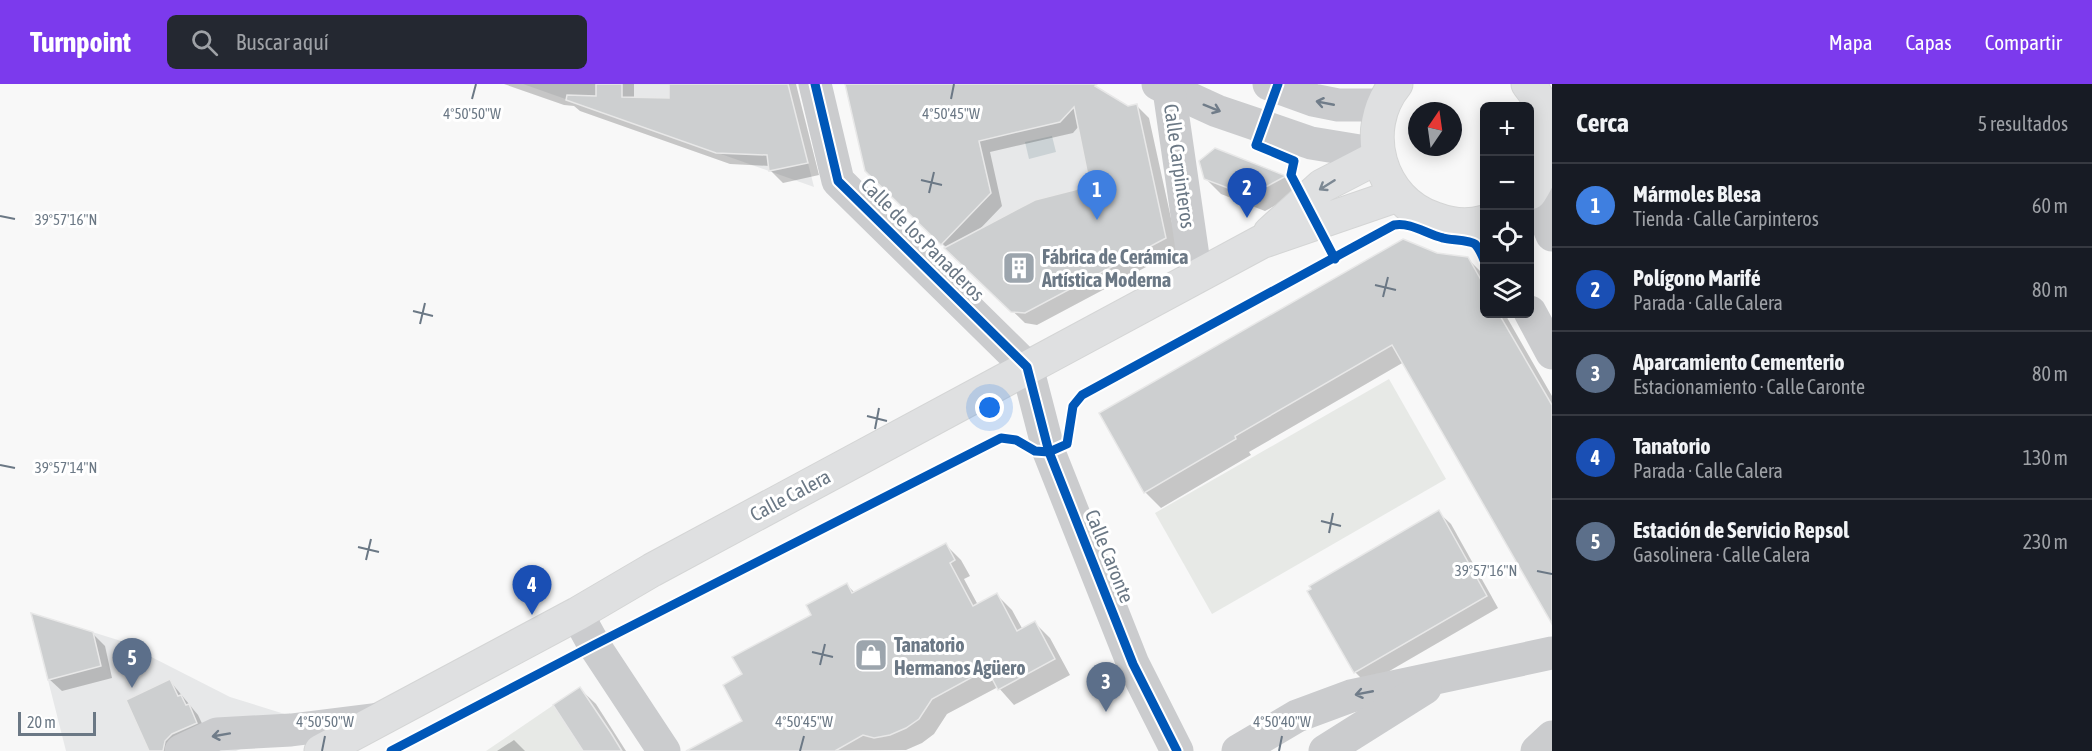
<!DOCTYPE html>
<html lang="es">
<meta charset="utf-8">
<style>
:root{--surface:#171b24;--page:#242831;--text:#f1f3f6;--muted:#9ea1a6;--line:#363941;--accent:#7c3aed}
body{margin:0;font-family:"Asap Condensed",sans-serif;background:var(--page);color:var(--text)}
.controls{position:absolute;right:18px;top:18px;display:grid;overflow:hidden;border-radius:9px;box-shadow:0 3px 15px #0003}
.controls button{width:54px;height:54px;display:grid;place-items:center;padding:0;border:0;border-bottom:2px solid var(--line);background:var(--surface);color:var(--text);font:30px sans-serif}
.compass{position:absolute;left:1408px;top:18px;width:54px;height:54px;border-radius:50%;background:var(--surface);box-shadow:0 3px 15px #0003;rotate:13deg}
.scale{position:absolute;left:18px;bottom:15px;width:78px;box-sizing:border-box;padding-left:6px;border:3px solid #6b7885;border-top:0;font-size:16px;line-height:21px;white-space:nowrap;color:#6b7885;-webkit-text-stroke:4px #fff;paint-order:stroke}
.you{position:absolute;left:990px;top:324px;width:21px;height:21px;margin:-15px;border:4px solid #fff;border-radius:50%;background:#1a73e8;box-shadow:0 0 0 9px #1a73e833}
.badge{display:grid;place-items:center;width:39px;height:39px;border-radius:50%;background:var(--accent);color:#fff;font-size:20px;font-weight:700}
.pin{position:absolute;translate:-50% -50px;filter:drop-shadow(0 2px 3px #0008)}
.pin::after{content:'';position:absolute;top:32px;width:21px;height:18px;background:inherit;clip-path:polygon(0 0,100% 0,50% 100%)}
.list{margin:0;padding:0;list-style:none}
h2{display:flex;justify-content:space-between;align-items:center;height:78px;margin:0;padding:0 24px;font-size:26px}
h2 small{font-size:20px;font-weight:400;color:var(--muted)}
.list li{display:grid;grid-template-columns:39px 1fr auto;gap:18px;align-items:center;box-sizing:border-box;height:84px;padding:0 24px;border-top:2px solid var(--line)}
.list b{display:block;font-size:22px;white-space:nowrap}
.list p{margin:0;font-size:20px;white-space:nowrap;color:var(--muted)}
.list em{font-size:20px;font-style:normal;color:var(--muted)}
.icon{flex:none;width:33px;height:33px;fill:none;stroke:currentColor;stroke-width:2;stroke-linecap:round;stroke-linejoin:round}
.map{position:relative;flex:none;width:1552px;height:667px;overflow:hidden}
header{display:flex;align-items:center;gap:36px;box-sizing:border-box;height:84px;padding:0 30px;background:var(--accent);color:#fff}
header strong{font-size:28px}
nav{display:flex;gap:33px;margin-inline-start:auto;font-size:21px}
.search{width:420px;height:54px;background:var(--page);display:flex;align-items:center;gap:15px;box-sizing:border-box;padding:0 21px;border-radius:9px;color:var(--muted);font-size:22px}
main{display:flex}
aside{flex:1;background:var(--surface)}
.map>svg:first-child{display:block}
.built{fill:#e7e8e9}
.green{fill:#e7e9e6}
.water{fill:#cbd2d5}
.shadow{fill:#0003;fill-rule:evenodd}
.building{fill:#cdcfd0;stroke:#e8e8e8;stroke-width:1.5}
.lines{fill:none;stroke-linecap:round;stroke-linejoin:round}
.major-casing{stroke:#d4d5d5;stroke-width:35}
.minor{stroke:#cbccce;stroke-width:33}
.major{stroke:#dfe0e1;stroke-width:33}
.cycleway-casing{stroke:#fff;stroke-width:13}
.cycleway{stroke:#0057b8;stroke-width:9}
.oneway{stroke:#707c89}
.oneway2{stroke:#7c8893}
.ticks{fill:none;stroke:#6b7885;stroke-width:2}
.labels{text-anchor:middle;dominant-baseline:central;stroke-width:6;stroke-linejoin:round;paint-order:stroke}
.street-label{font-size:20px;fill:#6b7885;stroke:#fff}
.poi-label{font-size:20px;font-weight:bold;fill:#6b7885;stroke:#fff;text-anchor:start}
.ticks-label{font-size:15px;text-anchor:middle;fill:#6b7885;stroke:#fff;stroke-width:6;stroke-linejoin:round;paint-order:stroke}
</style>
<header>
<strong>Turnpoint</strong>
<div class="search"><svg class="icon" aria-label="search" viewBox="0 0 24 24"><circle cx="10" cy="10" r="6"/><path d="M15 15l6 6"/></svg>Buscar aquí</div>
<nav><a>Mapa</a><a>Capas</a><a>Compartir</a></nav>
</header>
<main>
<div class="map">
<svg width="1552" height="667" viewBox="0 0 1552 667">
<rect width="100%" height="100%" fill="#f8f8f8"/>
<!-- built -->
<g class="built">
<path d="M523,0H788L814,103L769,87Z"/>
<path d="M845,0H1093L1128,22L1137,20L1166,154L1025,229L1011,228L865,86Z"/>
<path d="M31,529L118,556L230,613L304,636L236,667H66Z"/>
</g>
<!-- green -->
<g class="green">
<path d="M1389,295L1446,395L1212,530L1155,429Z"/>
<path d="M580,603L622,667H486Z"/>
</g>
<!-- water -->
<path class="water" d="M1052,52L1056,68L1029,75L1025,58Z"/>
<!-- shadow -->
<g class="shadow">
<path d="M504,0H634V14L671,16V0H796L819,91L783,99L771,87L770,82L730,80L580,27L574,22L564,21Z"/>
<path d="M846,0H1090L1128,23L1137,22L1149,34L1178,166L1037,241L1025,239L866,86ZM1079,42L1091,103L978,147L1002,122L990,68L1073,49Z"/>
<path d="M1215,66L1285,93L1300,108L1265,127L1221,110L1205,94Z"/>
<path d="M1437,171L1467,174L1483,190L1484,193V230H1505L1552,312V534L1404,278L1249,368L1251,371L1161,424L1145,408L1101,330Z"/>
<path d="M1438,428L1451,440L1498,524L1367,600L1355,588Z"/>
<path d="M946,461L961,476L970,492L964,495L978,521L997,511L1012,526L1023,546L1035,539L1050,554L1070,591L1014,621L998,603L947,630L934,650L922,659L906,666L719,667L744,638V591L847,501L855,509Z"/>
<path d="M92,549L105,562L112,594L62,607L49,595Z"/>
<path d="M170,597L198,631L206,648L174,667H151Z"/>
<path d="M580,605L596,620L626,667H585Z"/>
<path d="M514,656L525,667H497Z"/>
</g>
<!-- building -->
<g class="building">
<path d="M596,0H622V13L669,14V0H788L808,79L769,87L767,71L716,69L566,16L567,11L596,12Z"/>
<path d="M845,0H1097L1095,2L1128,22L1137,20L1166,154L1025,229L1011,228L944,164L1035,116L1090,102L1074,23L1060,38L979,57L991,109L941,161L865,87Z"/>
<path d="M1215,64L1286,92L1249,112L1204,95L1199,77Z"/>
<path d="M1403,155L1437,169L1468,173L1485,203V230H1499L1552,321V540L1392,261L1235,352L1236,355L1144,409L1099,329Z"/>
<path d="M1439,426L1487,512L1354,589L1307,507L1311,505L1309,502Z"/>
<path d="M946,459L955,476L950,479L973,522L997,509L1017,547L1035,537L1055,575L998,606L987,585L932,615L919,635L906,644L890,651L874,654L863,651L835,667H686L742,637L723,601L742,590L732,573L811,531L806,521L847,499L852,509Z"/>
<path d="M31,529L93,548L101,582L48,596Z"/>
<path d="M170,595L178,612L181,611L186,621L189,620L197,639L172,650L165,657L163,667H149L126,616Z"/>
<path d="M580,603L611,649L622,667H583L553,621Z"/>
</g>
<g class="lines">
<!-- major casing -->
<g class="major-casing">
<g id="major">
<path d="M1396,0C1359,45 1379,117 1435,135C1451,141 1468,143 1484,138"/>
<path d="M1528,0C1544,19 1547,38 1549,62"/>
<path d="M1530,109C1544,87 1544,76 1552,53"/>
<path d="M1270,149L1322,102L1378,73"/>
<path d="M321,667L577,530L652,486L1261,158L1398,111"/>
</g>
</g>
<!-- minor -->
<g class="minor">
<path d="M815,0L838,97L1027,283L1049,368L1133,580L1177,667"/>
<path d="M1158,0L1217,27L1311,59L1378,70"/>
<path d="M1269,0L1313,16L1338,21H1383"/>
<path d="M1169,6L1196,193"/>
<path d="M1539,95V119L1552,151"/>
<path d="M1530,228L1552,269"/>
<path d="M577,530L594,561L664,667"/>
<path d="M181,667L217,650L291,646L379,635"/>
<path d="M1238,667L1297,632L1351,612L1552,569"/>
<path d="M1325,667L1425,604"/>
<path d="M1537,667L1552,653"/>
</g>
<!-- major -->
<use href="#major" class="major"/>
<!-- cycleway casing -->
<g class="cycleway-casing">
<g id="cycleway">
<path d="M815,0L838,97L1027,283L1049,368L1133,580L1177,667"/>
<path d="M1278,0L1256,61L1294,77L1291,91L1335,175"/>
<path d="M391,667L594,561L1001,354L1016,356L1035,367L1049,368L1067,360L1073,322L1082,311L1394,141C1411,138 1426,150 1443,154C1450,156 1470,156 1475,160C1479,164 1482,171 1484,176"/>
</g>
</g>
<!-- cycleway -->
<use href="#cycleway" class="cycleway"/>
</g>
<!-- one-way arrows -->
<defs><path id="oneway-shaft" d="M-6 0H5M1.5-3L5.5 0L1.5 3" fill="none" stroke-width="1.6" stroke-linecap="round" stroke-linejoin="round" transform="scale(1.5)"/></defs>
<g class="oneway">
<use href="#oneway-shaft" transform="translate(1325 19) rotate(-169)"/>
<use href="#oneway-shaft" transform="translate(1212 24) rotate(22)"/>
<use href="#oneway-shaft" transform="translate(1364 609) rotate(169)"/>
<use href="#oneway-shaft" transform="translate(221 651) rotate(170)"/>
</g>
<use class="oneway2" href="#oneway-shaft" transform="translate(1327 101) rotate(148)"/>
<!-- ticks -->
<path class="ticks" d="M472,15L476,0M951,15L954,0M921,96L942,101M929,109L934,88M0,132L15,135M1375,201L1396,206M1383,213L1388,193M413,227L433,232M420,240L425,219M867,332L887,337M875,345L879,324M0,381L15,384M1321,437L1341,442M1329,449L1333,429M358,463L379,468M366,476L371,455M1537,487L1552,490M812,568L833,573M820,581L825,560M322,667L325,652M800,667L804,652M1279,667L1282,652"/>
<!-- icons -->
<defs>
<g id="building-square" transform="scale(1.725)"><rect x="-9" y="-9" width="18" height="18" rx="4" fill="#9ca5ad" stroke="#fff"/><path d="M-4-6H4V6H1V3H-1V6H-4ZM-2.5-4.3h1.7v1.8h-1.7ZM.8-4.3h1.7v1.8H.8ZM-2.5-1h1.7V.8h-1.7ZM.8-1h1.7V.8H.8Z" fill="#fff"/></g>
<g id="shop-square" transform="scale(1.725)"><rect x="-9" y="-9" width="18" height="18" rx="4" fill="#9ca5ad" stroke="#fff"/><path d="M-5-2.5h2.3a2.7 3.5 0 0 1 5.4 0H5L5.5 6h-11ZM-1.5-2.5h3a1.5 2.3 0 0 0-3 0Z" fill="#fff"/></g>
</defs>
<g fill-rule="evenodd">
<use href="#building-square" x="1019" y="184"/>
<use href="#shop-square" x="871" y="571"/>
</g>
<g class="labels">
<!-- street labels -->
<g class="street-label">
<text transform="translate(1180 82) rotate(82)">Calle Carpinteros</text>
<text transform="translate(923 155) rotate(45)">Calle de los Panaderos</text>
<text transform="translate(790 411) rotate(-28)">Calle Calera</text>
<text transform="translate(1110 472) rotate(68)">Calle Caronte</text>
</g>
<!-- poi labels -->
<g class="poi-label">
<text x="1042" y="172">Fábrica de Cerámica<tspan x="1042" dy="23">Artística Moderna</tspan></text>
<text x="894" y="560">Tanatorio<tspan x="894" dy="23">Hermanos Agüero</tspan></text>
</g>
</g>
<g class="ticks-label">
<text x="472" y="35">4°50'50"W</text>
<text x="951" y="35">4°50'45"W</text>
<text x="66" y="141">39°57'16"N</text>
<text x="66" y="389">39°57'14"N</text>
<text x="1486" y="492">39°57'16"N</text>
<text x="325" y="643">4°50'50"W</text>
<text x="804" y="643">4°50'45"W</text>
<text x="1282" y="643">4°50'40"W</text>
</g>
</svg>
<div class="controls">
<button>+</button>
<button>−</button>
<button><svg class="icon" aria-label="locate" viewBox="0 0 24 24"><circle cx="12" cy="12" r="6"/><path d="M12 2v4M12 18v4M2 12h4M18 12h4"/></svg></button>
<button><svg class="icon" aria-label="layers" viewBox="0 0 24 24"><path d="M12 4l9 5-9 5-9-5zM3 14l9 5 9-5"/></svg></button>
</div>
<svg class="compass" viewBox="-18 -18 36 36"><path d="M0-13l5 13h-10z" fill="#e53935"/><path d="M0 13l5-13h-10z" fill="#9ea1a6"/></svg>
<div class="scale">20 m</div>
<div class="you"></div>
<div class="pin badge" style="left:1097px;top:136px;background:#3f7fe0">1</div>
<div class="pin badge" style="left:1247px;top:134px;background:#1a4fb4">2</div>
<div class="pin badge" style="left:1106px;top:628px;background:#5c6f8a">3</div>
<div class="pin badge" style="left:532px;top:531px;background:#1a4fb4">4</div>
<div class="pin badge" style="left:132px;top:604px;background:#5c6f8a">5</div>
</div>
<aside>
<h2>Cerca<small>5 resultados</small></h2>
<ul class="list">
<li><span class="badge" style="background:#3f7fe0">1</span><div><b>Mármoles Blesa</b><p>Tienda · Calle Carpinteros</p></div><em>60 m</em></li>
<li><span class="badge" style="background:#1a4fb4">2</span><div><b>Polígono Marifé</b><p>Parada · Calle Calera</p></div><em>80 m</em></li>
<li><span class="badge" style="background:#5c6f8a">3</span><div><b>Aparcamiento Cementerio</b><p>Estacionamiento · Calle Caronte</p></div><em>80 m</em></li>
<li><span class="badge" style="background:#1a4fb4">4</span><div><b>Tanatorio</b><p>Parada · Calle Calera</p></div><em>130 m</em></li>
<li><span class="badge" style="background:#5c6f8a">5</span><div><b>Estación de Servicio Repsol</b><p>Gasolinera · Calle Calera</p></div><em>230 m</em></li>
</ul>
</aside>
</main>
